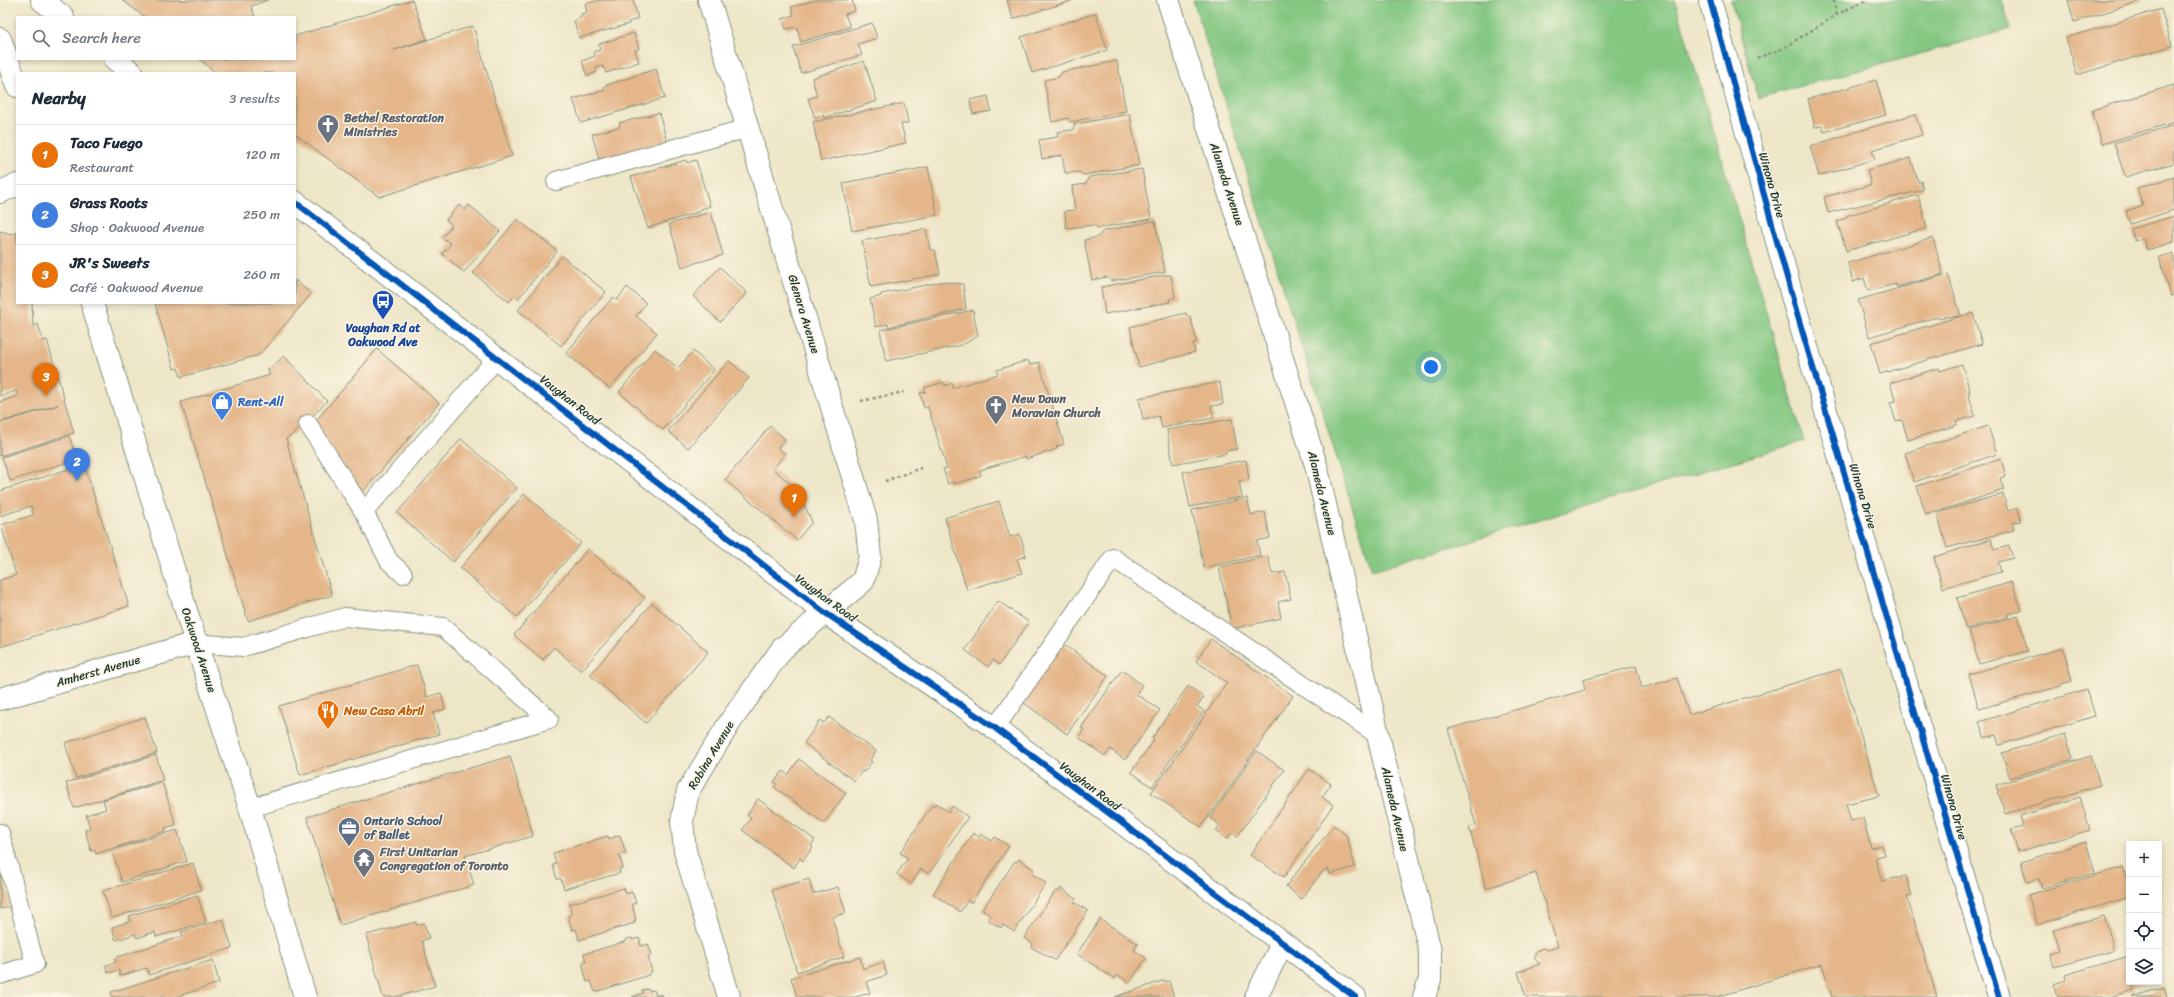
<!DOCTYPE html>
<meta charset="utf-8">
<style>
:root{--surface:#fff;--page:#f2f2f3;--text:#1f2937;--muted:#747a83;--line:#e0e1e3;--accent:#b45309}
body{margin:0;font-family:Sriracha,sans-serif;background:var(--page);color:var(--text)}
.controls{position:absolute;right:12px;bottom:12px;display:grid;overflow:hidden;border-radius:0px;box-shadow:0 2px 6px #0003}
.controls button{width:36px;height:36px;display:grid;place-items:center;padding:0;border:0;border-bottom:1px solid var(--line);background:var(--surface);color:var(--text);font:20px sans-serif}
.you{position:absolute;left:1431px;top:367px;width:14px;height:14px;margin:-10px;border:3px solid #fff;border-radius:50%;background:#1a73e8;box-shadow:0 0 0 6px #1a73e833}
.badge{display:grid;place-items:center;width:26px;height:26px;border-radius:50%;background:var(--accent);color:#fff;font-size:13px;font-weight:700}
.pin{position:absolute;translate:-50% -33px;filter:drop-shadow(0 1px 2px #0008)}
.pin::after{content:'';position:absolute;top:21px;width:14px;height:12px;background:inherit;clip-path:polygon(0 0,100% 0,50% 100%)}
.list{margin:0;padding:0;list-style:none}
h2{display:flex;justify-content:space-between;align-items:center;height:52px;margin:0;padding:0 16px;font-size:17px}
h2 small{font-size:13px;font-weight:400;color:var(--muted)}
.list li{display:grid;grid-template-columns:26px 1fr auto;gap:12px;align-items:center;box-sizing:border-box;height:60px;padding:0 16px;border-top:1px solid var(--line)}
.list b{display:block;font-size:15px;white-space:nowrap}
.list p{margin:0;font-size:13px;white-space:nowrap;color:var(--muted)}
.list em{font-size:13px;font-style:normal;color:var(--muted)}
.icon{flex:none;width:22px;height:22px;fill:none;stroke:currentColor;stroke-width:2;stroke-linecap:round;stroke-linejoin:round}
.map{position:relative;flex:none;width:2174px;height:997px;overflow:hidden}
.search{position:absolute;background:var(--surface);box-shadow:0 2px 6px #0003;left:16px;top:16px;width:280px;height:44px;display:flex;align-items:center;gap:10px;box-sizing:border-box;padding:0 14px;border-radius:0px;color:var(--muted);font-size:15px}
.panel{position:absolute;background:var(--surface);box-shadow:0 2px 6px #0003;left:16px;top:72px;width:280px;height:232px;border-radius:0px}
.map>svg:first-child{display:block}
.green{fill:#83c781;stroke:#51825a}
.building{fill:#e4b689}
.lines{fill:none;stroke-linecap:round;stroke-linejoin:round}
.service-casing{stroke:#86927e;stroke-width:20}
.minor-casing{stroke:#86927e;stroke-width:24}
.tertiary-casing{stroke:#86927e;stroke-width:24}
.path{stroke:#86927e;stroke-width:2.5;stroke-dasharray:3 3;stroke-linecap:butt}
.service{stroke:#fff;stroke-width:18}
.minor{stroke:#fff;stroke-width:22}
.tertiary{stroke:#fff;stroke-width:22}
.cycleway-casing{stroke:#fcf5e5;stroke-width:8}
.cycleway{stroke:#0057b8;stroke-width:6}
.labels{text-anchor:middle;dominant-baseline:central;stroke-width:3;stroke-linejoin:round;paint-order:stroke}
.worship-label{font-size:12px;font-weight:bold;fill:#5b616d;stroke:#fcf5e5;text-anchor:start}
.street-label{font-size:12px;fill:#1f3d34;stroke:#fcf5e5}
.transit-label{font-size:12px;font-weight:bold;fill:#164399;stroke:#fcf5e5}
.shop-label{font-size:12px;font-weight:bold;fill:#366cbe;stroke:#fcf5e5;text-anchor:start}
.food-label{font-size:12px;font-weight:bold;fill:#c56008;stroke:#fcf5e5;text-anchor:start}
.service-label{font-size:12px;font-weight:bold;fill:#4e5e75;stroke:#fcf5e5;text-anchor:start}
</style>
<div class="map">
<svg width="2174" height="997" viewBox="0 0 2174 997">
<rect width="100%" height="100%" fill="#fcf5e5"/>
<filter id="ink" filterUnits="userSpaceOnUse"><feTurbulence type="fractalNoise" baseFrequency=".025" numOctaves="2"/><feDisplacementMap in="SourceGraphic" scale="8" xChannelSelector="R" yChannelSelector="G"/><feConvolveMatrix kernelMatrix="1 2 1 2 8 2 1 2 1" color-interpolation-filters="sRGB"/></filter>
<filter id="wash" filterUnits="userSpaceOnUse"><feTurbulence type="fractalNoise" baseFrequency=".012" numOctaves="4" result="noise"/><feDisplacementMap in="SourceGraphic" scale="16" xChannelSelector="R" yChannelSelector="G"/><feGaussianBlur stdDeviation="0.9" result="paint"/><feColorMatrix in="noise" values="0 0 0 0 0 0 0 0 0 0 0 0 0 0 0 0 0 1.4 0 .05"/><feComposite in="paint" operator="in"/></filter>
<g filter="url(#wash)">
<rect width="100%" height="100%" fill="#ede6c7"/>
<!-- green -->
<g class="green">
<path d="M1193,0H1675L1804,441L1372,570Z"/>
<path d="M1731,0H2002L2011,29L1758,98Z"/>
</g>
<g id="blocks">
<!-- building -->
<g class="building">
<path d="M122,0H268L251,6L255,17H145Z"/>
<path d="M412,0L427,39L394,50L473,26L512,156L379,197L295,134V73H216L199,59H295V36Z"/>
<path d="M600,0H633L638,19L628,22L629,24L579,38L574,21L581,18V14L587,12L585,4Z"/>
<path d="M815,0H852L855,11L845,14L850,27L801,42L797,27L786,29L782,19L794,15L791,7Z"/>
<path d="M1007,0H1074L1013,19Z"/>
<path d="M2068,0H2145L2074,22Z"/>
<path d="M2161,9L2172,46L2077,75L2066,38Z"/>
<path d="M1096,13L1107,50L1032,73L1021,37Z"/>
<path d="M872,23L877,38L858,44L862,55L801,73L793,47Z"/>
<path d="M634,33L639,49L635,50L639,62L606,73L603,66L596,68L597,72L587,76L582,61L595,56L594,52L600,50L599,44Z"/>
<path d="M864,61L877,101L824,118L823,115L815,118L808,99L817,96L812,78Z"/>
<path d="M1117,61L1126,111L1070,122L1068,118L1052,122L1044,80L1059,77L1062,72Z"/>
<path d="M656,69L665,98L581,123L573,99L605,90L604,86Z"/>
<path d="M1876,80L1886,115L1824,132L1822,126L1815,127L1808,99Z"/>
<path d="M2174,85V122L2102,144L2092,110Z"/>
<path d="M988,96L991,111L973,114L970,100Z"/>
<path d="M904,103L908,123L901,124L906,143L821,161L813,122Z"/>
<path d="M659,113L667,142L599,159L592,134L620,127L619,123Z"/>
<path d="M1130,114L1139,165L1084,175L1079,172L1065,173L1062,155L1042,159L1039,140L1058,137L1057,132L1073,130L1075,124Z"/>
<path d="M1915,114L1922,135L1872,150L1875,159L1819,176L1810,146Z"/>
<path d="M2174,125V163L2125,177L2114,143Z"/>
<path d="M1911,158L1918,182L1921,181L1923,190L1828,213L1824,197L1871,185L1867,170Z"/>
<path d="M686,160L687,163L696,160L710,206L701,209V211L648,228L631,177Z"/>
<path d="M928,167L937,215L852,231L843,183Z"/>
<path d="M1142,169L1151,219L1098,228L1094,225L1066,228L1065,211L1075,210L1072,186L1086,184L1089,177Z"/>
<path d="M2174,177V210L2130,224L2126,211L2143,206L2137,188Z"/>
<path d="M1918,195L1927,228L1846,251L1837,221L1846,218V216Z"/>
<path d="M459,205L465,210L469,205L500,231L464,272L442,254L451,244L442,237L452,225L446,220Z"/>
<path d="M711,212L723,255L682,267L669,224Z"/>
<path d="M2174,216V242L2147,250L2143,238L2135,241L2131,229Z"/>
<path d="M517,219L557,251L518,299L514,296L509,302L473,273Z"/>
<path d="M1155,221L1165,272L1111,281L1107,277L1092,280L1084,240L1098,237L1103,231Z"/>
<path d="M926,229L930,250H935L940,274L871,287L862,241Z"/>
<path d="M0,231L12,234L17,232V303H32L33,326L38,324L43,341L47,340L74,433L0,456V423L58,405L0,422V402L18,396L16,391L0,396Z"/>
<path d="M1933,238L1943,274L1897,287L1896,284L1868,291L1864,278L1853,282L1848,263Z"/>
<path d="M2174,253V295L2171,296L2159,257Z"/>
<path d="M562,256L606,292L561,346L518,310Z"/>
<path d="M720,267L747,293L720,322L693,296Z"/>
<path d="M1948,274L1961,316L1973,313L1982,344L1880,374L1871,343L1961,316L1933,318L1869,337L1858,300Z"/>
<path d="M1165,275H1171L1175,298L1169,299L1170,302L1105,314L1101,287Z"/>
<path d="M295,280L311,294L259,355L181,377L178,368L174,369L155,303H295Z"/>
<path d="M945,281V282L963,284L966,309L888,327V324L876,327L870,299L881,296V294Z"/>
<path d="M627,287L646,303L636,316L657,333L610,389L566,353L613,297L617,300Z"/>
<path d="M973,310L978,336L962,345L886,361L880,330Z"/>
<path d="M1186,313L1187,316H1190L1197,342L1193,343L1195,352L1139,367L1130,327Z"/>
<path d="M377,349L439,403L361,494L315,422Z"/>
<path d="M655,349L678,368L693,351L714,370L663,430L619,392Z"/>
<path d="M284,356L327,401L300,429L286,439L332,595L248,621L181,402L270,375L268,370Z"/>
<path d="M1028,360L1030,365L1039,362L1064,444L1056,447L1057,449L1026,459V456L980,470L981,475L975,478L954,484L953,482L948,484L943,469L947,468L928,407L924,408L920,393L926,392L924,388L944,382L945,386L952,383L953,388L998,374L997,370Z"/>
<path d="M729,361L749,378L688,448L668,431Z"/>
<path d="M1962,364L1970,392H1968L1975,416L1956,421L1957,425L1908,440L1902,420L1896,422L1890,402L1896,401L1890,383L1939,368L1940,371Z"/>
<path d="M1220,382L1223,404L1211,406L1214,418L1162,428L1159,416L1143,420L1139,398Z"/>
<path d="M1232,419L1237,449L1226,451V454L1173,464L1167,430Z"/>
<path d="M770,426L785,439L778,448L785,454L773,469L798,490L812,522L797,540L725,480Z"/>
<path d="M1988,426L1997,454L1914,482L1905,453Z"/>
<path d="M69,436L77,459L10,481L2,457Z"/>
<path d="M461,439L517,488L453,562L397,513Z"/>
<path d="M2001,459L2006,476L2000,478L2004,490L1926,515L1917,486Z"/>
<path d="M1246,460L1249,479L1239,481L1242,497L1190,507L1183,472Z"/>
<path d="M84,464L129,606L0,647V580L16,575L1,525L33,515L31,506L0,516V491Z"/>
<path d="M524,494L581,543L517,617L460,568Z"/>
<path d="M2003,494L2008,511L2018,508L2021,521L2013,523L2014,530L1947,548L1937,513Z"/>
<path d="M1247,498L1251,515L1265,512L1270,538L1257,541L1260,555L1204,568L1192,510Z"/>
<path d="M999,501L1010,537L1020,534L1026,556L1017,559L1022,573L967,590L945,518Z"/>
<path d="M1991,539L1994,550L2009,546L2013,558L1998,562L2001,572L1943,588L1934,557Z"/>
<path d="M588,549L645,598L581,671L554,647L543,660L514,635Z"/>
<path d="M1268,556L1272,574L1285,572L1291,599L1278,602L1281,618L1232,629L1219,567Z"/>
<path d="M2012,582L2021,611L2008,614V617L1966,629L1957,598Z"/>
<path d="M998,601L1029,622L999,665L993,660L988,667L965,650Z"/>
<path d="M652,603L708,652L646,723L590,675Z"/>
<path d="M2018,616L2028,651L1979,664L1969,630Z"/>
<path d="M1211,639L1293,696L1201,827L1151,793L1227,683L1196,661Z"/>
<path d="M1061,642L1108,676L1067,734L1020,700Z"/>
<path d="M2063,648L2072,681L2061,684V686L1979,709L1969,674Z"/>
<path d="M417,665L427,697L441,693L445,709L433,713L439,734L300,775L279,706Z"/>
<path d="M1636,666L1642,688L1677,678L1689,715L1841,669L1879,796L1846,804L1851,821L1863,818L1871,848L1882,845L1885,855L1875,857L1882,881L1906,876L1912,896L1907,897L1937,997H1832L1822,964L1717,997H1526L1518,972L1540,964L1534,958L1536,951L1543,948L1547,950L1558,947L1536,873L1486,888L1469,827L1476,825L1448,729L1585,690L1583,680Z"/>
<path d="M1122,670L1142,685L1136,694L1160,710L1125,760L1110,749L1105,756L1078,737L1084,729L1081,728Z"/>
<path d="M1188,686L1204,697L1197,706L1204,711L1152,787L1131,772L1154,740L1152,738Z"/>
<path d="M2087,689L2095,716L1999,745L1996,735L1985,738L1979,722Z"/>
<path d="M145,717L157,753L76,778L65,743Z"/>
<path d="M829,717L876,751L870,760L872,762L864,772L862,771L854,781L804,743L820,720L824,723Z"/>
<path d="M2065,734L2073,759L2010,778L2002,753Z"/>
<path d="M1257,751L1284,770L1237,837L1232,833L1227,839L1216,831L1220,825L1210,818Z"/>
<path d="M156,755L163,780L74,808L66,783Z"/>
<path d="M510,756L533,836L465,856L474,885L340,925L307,817Z"/>
<path d="M2091,756L2100,785L2005,814L1996,785Z"/>
<path d="M799,759L846,793L824,823L774,787L777,784L774,782L783,771L788,775Z"/>
<path d="M1309,769L1331,784L1322,797L1333,805L1284,877L1250,855Z"/>
<path d="M162,782L176,825L165,828L166,831L96,854L95,850L91,851L85,830L90,828L86,815L106,809L103,800Z"/>
<path d="M2080,797L2090,830L2018,852L2011,830L2023,827L2020,816Z"/>
<path d="M758,799L815,840L811,846L813,847L803,861L800,858L794,868L742,830L751,818L747,815Z"/>
<path d="M936,803L949,812L952,806L968,817L929,874L921,869L911,884L897,874L908,858L900,853L932,805L934,806Z"/>
<path d="M1334,825L1347,836L1355,867L1330,874L1328,868L1323,871L1301,899L1286,886Z"/>
<path d="M177,830L187,861L122,882L112,850Z"/>
<path d="M973,833L979,837L981,834L992,841L995,837L1009,846L971,903L968,900L960,912L933,894Z"/>
<path d="M620,835L626,854L619,855L623,868L619,869L620,873L564,889L561,879H557L553,865L556,864L553,853L608,836L609,839Z"/>
<path d="M2086,842L2095,873L2042,888L2039,879L2027,882L2021,862Z"/>
<path d="M1019,859L1034,870L1031,873L1046,883L1014,932L1003,925L1001,928L988,920L991,916L982,910L1015,861L1017,862Z"/>
<path d="M193,863L201,890L112,918L103,891Z"/>
<path d="M0,866L12,906L0,909Z"/>
<path d="M2123,867L2129,887V897L2037,925L2028,895Z"/>
<path d="M809,879L813,894L838,887L846,913L832,917L844,957L797,972L772,890Z"/>
<path d="M624,888L626,894L632,892L636,903L632,904L636,920H634L635,923L579,940L576,929L572,930L568,916L572,914L569,904Z"/>
<path d="M1061,888L1076,899L1074,902L1088,911L1055,960L1031,947L1033,944L1024,938L1056,890L1059,892Z"/>
<path d="M197,895L206,922L156,937L155,932L137,938L135,934L116,940L112,927L131,921L129,916Z"/>
<path d="M2104,916L2113,946V951L2054,967L2050,953L2059,950L2053,930Z"/>
<path d="M223,919L232,948L149,975L147,968L120,976L119,970L108,973L105,966L116,962L115,958L183,936L181,932Z"/>
<path d="M1100,919L1138,944L1134,950L1146,958L1130,983L1117,975L1115,979L1077,954Z"/>
<path d="M416,922V925L424,923L429,938L422,941L435,986L396,997H383L366,935Z"/>
<path d="M632,938V940L639,938L641,946L648,944L652,955L648,956L652,972L649,973V975L595,992L591,981L587,982L583,967V963L586,962L584,954L627,941L626,939Z"/>
<path d="M2129,956V982H2145L2133,986L2134,990L2109,997H2058L2054,984L2066,980L2065,975Z"/>
<path d="M860,957L863,969L883,962L887,975L866,982L870,993L855,997H797L791,978Z"/>
<path d="M213,960L219,983L175,997H112L111,992Z"/>
<path d="M1165,980L1166,982L1169,981L1174,997H1115Z"/>
<path d="M2164,987L2167,997H2133Z"/>
<path d="M648,989L649,991L654,990L656,996L662,994L663,997H632L643,993L642,990Z"/>
</g>
</g>
</g>
<g filter="url(#ink)">
<use href="#blocks" fill-opacity="0" stroke="#86927e" stroke-width="1"/>
<g class="lines">
<!-- service casing -->
<g class="service-casing">
<g id="service">
<path d="M556,181L748,128"/>
<path d="M308,424L364,512L389,561L403,574"/>
<path d="M364,512L497,358"/>
<path d="M196,643L243,647L345,617L443,627L549,719L250,808"/>
<path d="M995,728L1113,558L1378,735"/>
<path d="M0,833L35,964L0,975"/>
</g>
</g>
<!-- minor casing -->
<g class="minor-casing">
<g id="minor">
<path d="M709,0L866,520L870,557L863,581L782,649L730,722L688,791L682,821L685,851L729,997"/>
<path d="M1168,0L1316,465L1378,735L1430,951V979L1424,997"/>
<path d="M1710,0L1796,310L1999,997"/>
<path d="M0,192L17,185"/>
<path d="M0,699L196,643"/>
<path d="M1256,997L1282,944"/>
</g>
</g>
<!-- tertiary casing -->
<g class="tertiary-casing">
<g id="tertiary">
<path d="M42,0L63,17"/>
<path d="M0,39L17,86"/>
<path d="M115,59L132,73"/>
<path d="M295,202L824,612L995,728L1355,997"/>
<path d="M92,303L196,643L250,808L305,997"/>
</g>
</g>
<!-- path -->
<g class="path">
<path d="M1834,0L1836,15"/>
<path d="M1757,58L1782,49L1836,15L1866,0"/>
<path d="M861,401L904,392"/>
<path d="M885,481L921,468"/>
</g>
<!-- service -->
<use href="#service" class="service"/>
<!-- minor -->
<use href="#minor" class="minor"/>
<!-- tertiary -->
<use href="#tertiary" class="tertiary"/>
<!-- cycleway casing -->
<g class="cycleway-casing">
<g id="cycleway">
<path d="M1710,0L1796,310L1999,997"/>
<path d="M295,202L824,612L995,728L1355,997"/>
</g>
</g>
<!-- cycleway -->
<use href="#cycleway" class="cycleway"/>
</g>
</g>
<!-- icons -->
<defs>
<g id="church-pin" transform="scale(1.15)"><path d="M0 17L-7.5 6A9.5 9.5 0 1 1 7.5 6Z" fill="#6b7280" stroke="#fcf5e5"/><path d="M-1.2-6h2.4v3.5h3.3v2.4h-3.3V6h-2.4V-.1h-3.3v-2.4h3.3Z" fill="#fff"/></g>
<g id="bus-pin" transform="scale(1.15)"><path d="M0 17L-7.5 6A9.5 9.5 0 1 1 7.5 6Z" fill="#1a4fb4" stroke="#fcf5e5"/><path d="M-5-6H5V4H4V6H2V4H-2V6H-4V4H-5ZM-3.5-4V0h7V-4ZM-3.5 1.2v1.5H-2V1.2ZM2 1.2v1.5H3.5V1.2Z" fill="#fff"/></g>
<g id="shop-pin" transform="scale(1.15)"><path d="M0 17L-7.5 6A9.5 9.5 0 1 1 7.5 6Z" fill="#3f7fe0" stroke="#fcf5e5"/><path d="M-5-2.5h2.3a2.7 3.5 0 0 1 5.4 0H5L5.5 6h-11ZM-1.5-2.5h3a1.5 2.3 0 0 0-3 0Z" fill="#fff"/></g>
<g id="restaurant-pin" transform="scale(1.15)"><path d="M0 17L-7.5 6A9.5 9.5 0 1 1 7.5 6Z" fill="#e8710a" stroke="#fcf5e5"/><path d="M-5-6h1v4h1v-4h1v4h1v-4h1v5L-1.5 .5V6h-2V.5L-5-1ZM5-6V6H3V1.5H1.5Q1.5-4 5-6Z" fill="#fff"/></g>
<g id="office-pin" transform="scale(1.15)"><path d="M0 17L-7.5 6A9.5 9.5 0 1 1 7.5 6Z" fill="#5c6f8a" stroke="#fcf5e5"/><path d="M-6-3h4V-5.5h4V-3h4V5H-6ZM-1-4.5V-3h2v-1.5ZM-6 0V1H6V0Z" fill="#fff"/></g>
<g id="temple-pin" transform="scale(1.15)"><path d="M0 17L-7.5 6A9.5 9.5 0 1 1 7.5 6Z" fill="#6b7280" stroke="#fcf5e5"/><path d="M0-6L5-2H3V0L6.5 2.5H4V6H1.5V3h-3V6H-4V2.5H-6.5L-3 0V-2H-5Z" fill="#fff"/></g>
</defs>
<g fill-rule="evenodd">
<use href="#church-pin" x="328" y="125"/>
<use href="#bus-pin" x="383" y="301"/>
<use href="#shop-pin" x="222" y="402"/>
<use href="#church-pin" x="996" y="406"/>
<use href="#restaurant-pin" x="328" y="711"/>
<use href="#office-pin" x="349" y="828"/>
<use href="#temple-pin" x="364" y="859"/>
</g>
<g class="labels">
<!-- worship labels -->
<g class="worship-label">
<text x="344" y="118">Bethel Restoration<tspan x="344" dy="14">Ministries</tspan></text>
<text x="1012" y="399">New Dawn<tspan x="1012" dy="14">Moravian Church</tspan></text>
<text x="380" y="852">First Unitarian<tspan x="380" dy="14">Congregation of Toronto</tspan></text>
</g>
<!-- street labels -->
<g class="street-label">
<text transform="translate(1227 184) rotate(72)">Alameda Avenue</text>
<text transform="translate(1772 185) rotate(74)">Winona Drive</text>
<text transform="translate(804 314) rotate(73)">Glenora Avenue</text>
<text transform="translate(570 400) rotate(38)">Vaughan Road</text>
<text transform="translate(1322 493) rotate(76)">Alameda Avenue</text>
<text transform="translate(1863 496) rotate(73)">Winona Drive</text>
<text transform="translate(826 598) rotate(36)">Vaughan Road</text>
<text transform="translate(199 650) rotate(72)">Oakwood Avenue</text>
<text transform="translate(98 671) rotate(-16)">Amherst Avenue</text>
<text transform="translate(711 755) rotate(-59)">Robina Avenue</text>
<text transform="translate(1090 786) rotate(37)">Vaughan Road</text>
<text transform="translate(1954 807) rotate(74)">Winona Drive</text>
<text transform="translate(1395 809) rotate(77)">Alameda Avenue</text>
</g>
<!-- transit labels -->
<g class="transit-label">
<text x="383" y="328">Vaughan Rd at<tspan x="383" dy="14">Oakwood Ave</tspan></text>
</g>
<!-- shop labels -->
<g class="shop-label">
<text x="238" y="402">Rent-All</text>
</g>
<!-- food labels -->
<g class="food-label">
<text x="344" y="711">New Casa Abril</text>
</g>
<!-- service labels -->
<g class="service-label">
<text x="364" y="821">Ontario School<tspan x="364" dy="14">of Ballet</tspan></text>
</g>
</g>
</svg>
<div class="controls">
<button>+</button>
<button>−</button>
<button><svg class="icon" aria-label="locate" viewBox="0 0 24 24"><circle cx="12" cy="12" r="6"/><path d="M12 2v4M12 18v4M2 12h4M18 12h4"/></svg></button>
<button><svg class="icon" aria-label="layers" viewBox="0 0 24 24"><path d="M12 4l9 5-9 5-9-5zM3 14l9 5 9-5"/></svg></button>
</div>
<div class="you"></div>
<div class="pin badge" style="left:794px;top:517px;background:#e8710a">1</div>
<div class="pin badge" style="left:77px;top:481px;background:#3f7fe0">2</div>
<div class="pin badge" style="left:46px;top:396px;background:#e8710a">3</div>
<div class="search"><svg class="icon" aria-label="search" viewBox="0 0 24 24"><circle cx="10" cy="10" r="6"/><path d="M15 15l6 6"/></svg>Search here</div>
<section class="panel">
<h2>Nearby<small>3 results</small></h2>
<ul class="list">
<li><span class="badge" style="background:#e8710a">1</span><div><b>Taco Fuego</b><p>Restaurant</p></div><em>120 m</em></li>
<li><span class="badge" style="background:#3f7fe0">2</span><div><b>Grass Roots</b><p>Shop · Oakwood Avenue</p></div><em>250 m</em></li>
<li><span class="badge" style="background:#e8710a">3</span><div><b>JR's Sweets</b><p>Café · Oakwood Avenue</p></div><em>260 m</em></li>
</ul>
</section>
</div>
